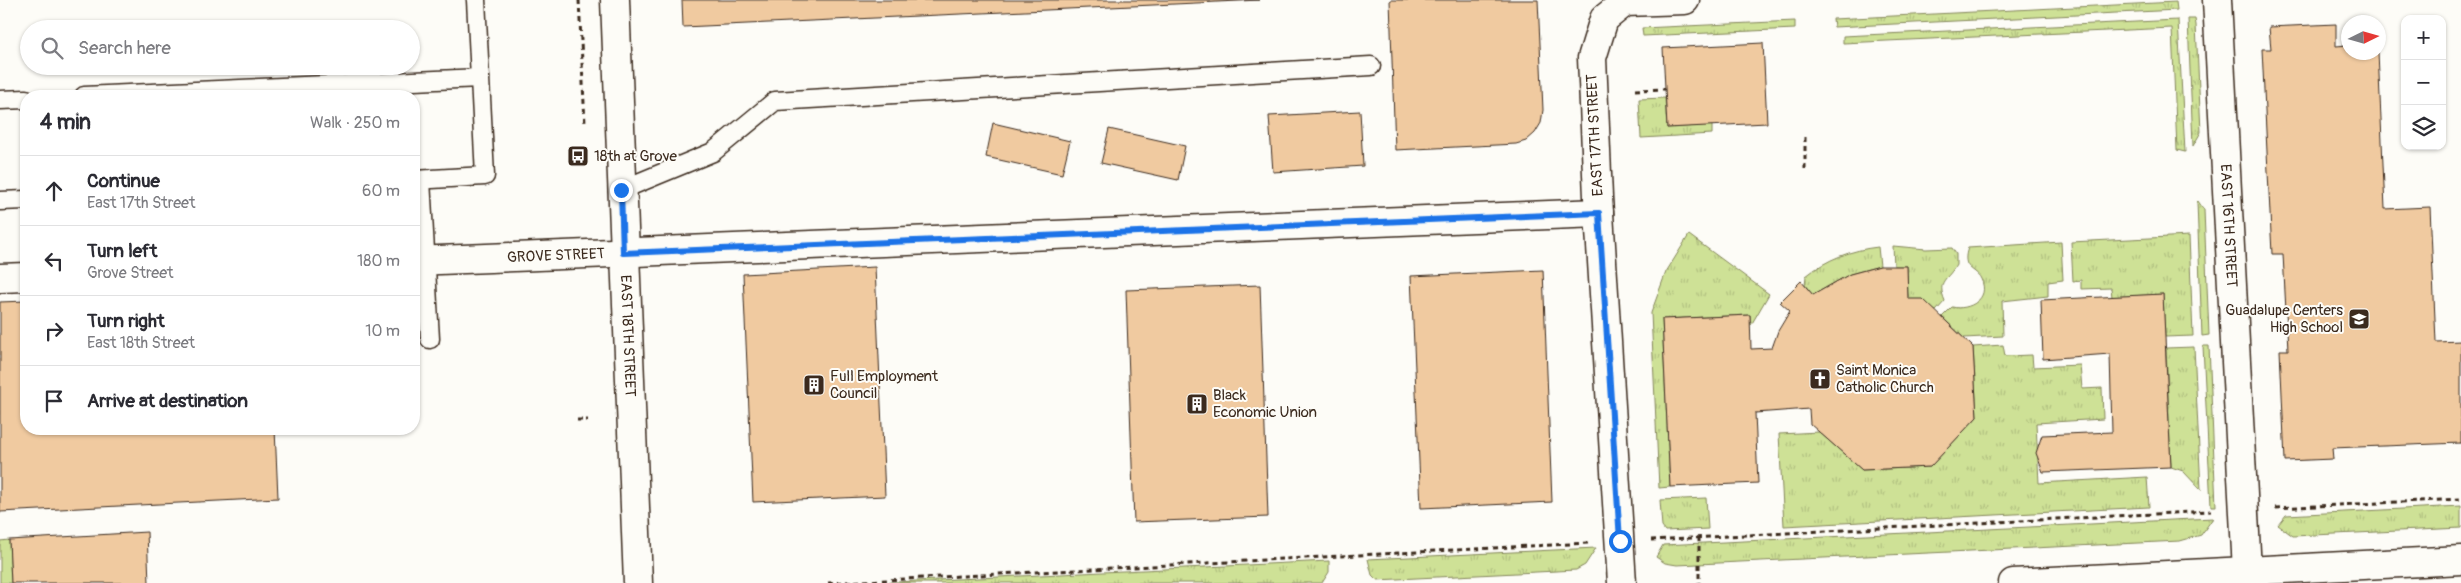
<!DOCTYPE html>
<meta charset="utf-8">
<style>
:root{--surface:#fff;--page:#f2f2f3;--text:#2b2b33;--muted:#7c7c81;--line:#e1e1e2}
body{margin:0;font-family:Pangolin,sans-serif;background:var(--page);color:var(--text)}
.controls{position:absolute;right:15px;top:15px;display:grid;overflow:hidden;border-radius:10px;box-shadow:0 1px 4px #0004}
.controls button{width:45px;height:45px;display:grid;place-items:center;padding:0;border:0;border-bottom:1px solid var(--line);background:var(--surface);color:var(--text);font:25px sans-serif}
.compass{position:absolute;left:2341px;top:15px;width:45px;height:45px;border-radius:50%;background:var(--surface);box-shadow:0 1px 4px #0004;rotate:85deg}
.stop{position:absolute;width:15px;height:15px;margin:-11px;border:4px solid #1a73e8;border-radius:50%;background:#fff}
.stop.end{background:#1a73e8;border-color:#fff;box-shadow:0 1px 5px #0008}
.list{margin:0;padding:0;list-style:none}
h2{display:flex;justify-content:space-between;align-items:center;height:65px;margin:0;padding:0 20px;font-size:21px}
h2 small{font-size:16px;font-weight:400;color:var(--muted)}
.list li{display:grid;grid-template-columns:32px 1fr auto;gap:15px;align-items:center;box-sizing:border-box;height:70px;padding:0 20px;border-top:1px solid var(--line)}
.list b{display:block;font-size:19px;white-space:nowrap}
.list p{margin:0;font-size:16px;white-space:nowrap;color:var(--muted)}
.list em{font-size:16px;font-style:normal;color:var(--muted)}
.icon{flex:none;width:28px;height:28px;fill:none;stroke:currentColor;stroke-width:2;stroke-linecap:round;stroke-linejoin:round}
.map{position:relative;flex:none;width:2461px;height:583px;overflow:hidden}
.search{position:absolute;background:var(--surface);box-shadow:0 1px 4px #0004;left:20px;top:20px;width:400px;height:55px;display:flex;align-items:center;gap:12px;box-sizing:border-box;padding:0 18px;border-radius:28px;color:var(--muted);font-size:19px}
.panel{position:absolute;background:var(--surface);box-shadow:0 1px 4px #0004;left:20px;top:90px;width:400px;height:345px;border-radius:20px}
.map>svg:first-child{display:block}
.grass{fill:url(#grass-tufts);stroke:#84865a}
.pitch{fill:#cee196;stroke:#84865a}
.building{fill:#f0caa0;stroke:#3b2a1e}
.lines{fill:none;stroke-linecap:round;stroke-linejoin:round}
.lane-casing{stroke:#3b2a1e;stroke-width:21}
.street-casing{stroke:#3b2a1e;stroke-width:31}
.secondary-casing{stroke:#3b2a1e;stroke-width:31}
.path{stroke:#3b2a1e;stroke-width:3;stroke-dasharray:5 4;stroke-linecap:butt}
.lane{stroke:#fdfcf7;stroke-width:18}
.street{stroke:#fdfcf7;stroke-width:28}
.secondary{stroke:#fdfcf7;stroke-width:28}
.route{stroke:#1a73e8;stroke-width:6}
.labels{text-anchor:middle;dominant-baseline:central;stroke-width:4;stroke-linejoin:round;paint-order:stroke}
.street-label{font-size:15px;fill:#3b2a1e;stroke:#fdfcf7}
.poi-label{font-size:15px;fill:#3b2a1e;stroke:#fdfcf7;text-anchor:start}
</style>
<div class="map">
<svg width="2461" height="583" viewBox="0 0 2461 583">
<defs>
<pattern id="grass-tufts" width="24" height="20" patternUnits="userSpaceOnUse" patternTransform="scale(1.25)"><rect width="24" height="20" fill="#cee196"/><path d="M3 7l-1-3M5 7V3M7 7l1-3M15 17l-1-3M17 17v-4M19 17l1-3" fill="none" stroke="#b2c181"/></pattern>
</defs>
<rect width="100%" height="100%" fill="#fdfcf7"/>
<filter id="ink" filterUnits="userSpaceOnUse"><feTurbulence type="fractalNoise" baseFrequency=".02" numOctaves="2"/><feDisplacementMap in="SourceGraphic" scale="10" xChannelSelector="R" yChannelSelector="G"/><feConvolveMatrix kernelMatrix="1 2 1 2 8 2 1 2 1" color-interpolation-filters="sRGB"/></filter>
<g filter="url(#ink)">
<!-- grass -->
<g class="grass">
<path d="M2176,2L2177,10L1834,27L1833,19Z"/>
<path d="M2188,19H2195L2196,25L2201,132L2193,146Z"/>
<path d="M2178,20L2185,152L2177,150L2172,28L1843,43V36Z"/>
<path d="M1795,21V29L1643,36L1642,28Z"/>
<path d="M1665,98L1667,128L1712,125V134L1641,138L1639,99Z"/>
<path d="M2198,201L2204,210L2209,335L2202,336L2197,202Z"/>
<path d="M1689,235L1769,294L1751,325L1750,315L1662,319L1670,487L1659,488L1651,313L1666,272Z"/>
<path d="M2189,236L2193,336L2165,337L2163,294L2112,297L2111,288L2081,289V280L2073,281L2071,242Z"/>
<path d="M2061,242L2063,280L2048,282V296L2002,301L2003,336L1964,338L1942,317L1952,307C1969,311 1991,299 1981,279C1978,272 1970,270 1967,264C1965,259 1966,253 1968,248Z"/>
<path d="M1893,246L1926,249L1952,248L1956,254V265C1948,280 1936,280 1945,301L1936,311L1908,299L1907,266H1894Z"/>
<path d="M1878,247L1880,266L1850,274L1813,295L1805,285L1806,276C1827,259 1851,250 1878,247Z"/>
<path d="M2003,345L2005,356L2032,355L2033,367L2080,365L2082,389L2102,388L2103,419L2036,423L2039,483L2147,477L2149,507L1784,526L1779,434L1819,432L1862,470L1930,467L1977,417L1973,347Z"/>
<path d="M2203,346H2209L2216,506H2211Z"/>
<path d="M2194,347L2201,490L2183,471L2171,467L2166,348Z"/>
<path d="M1706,498L1708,529L1665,531L1662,527L1660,500Z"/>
<path d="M2461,506V528L2293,536L2278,525L2286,515Z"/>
<path d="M2213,518L2201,535L2180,541L1677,565L1665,563L1656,557L1663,545Z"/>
<path d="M1596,548L1585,565L1576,570L1377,580L1372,575L1368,559Z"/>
<path d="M1329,561V572L1322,583H876Z"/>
</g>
<!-- pitch -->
<path class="pitch" d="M9,540L11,583H0V541Z"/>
<!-- building -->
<g class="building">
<path d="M682,0H1260L683,27Z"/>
<path d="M1390,0H1538L1543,110L1541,123L1535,133L1526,141L1516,144L1395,150Z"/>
<path d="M2336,24V46L2348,45V52H2378L2385,209L2430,207L2436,342L2461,341V443L2332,448L2333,459L2285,461L2280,350H2288L2283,254H2272L2262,49H2271L2269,27Z"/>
<path d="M1763,43L1767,123L1667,128L1663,48Z"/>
<path d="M1360,111L1363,166L1273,172L1269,116Z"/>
<path d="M993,123L1070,141L1062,174L986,157Z"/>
<path d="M1109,129L1185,146L1178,180L1101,163Z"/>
<path d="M1880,266H1907L1908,299H1923L1973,347L1977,417L1930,467L1862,470L1810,424L1809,409L1769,412L1755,413L1758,483L1670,487L1662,319L1750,315L1751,349L1772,348L1778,331L1790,311L1780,302L1801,281L1813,295L1850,274Z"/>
<path d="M875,267L885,496L753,502L743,274Z"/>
<path d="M1543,270L1552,502L1421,508L1411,276Z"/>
<path d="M1260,285L1268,517L1134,522L1126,290Z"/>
<path d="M2163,294L2171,467L2043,472L2036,453L2042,435L2112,432L2110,354L2043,359L2041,300Z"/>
<path d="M26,301V429H275L278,498L0,512V302Z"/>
<path d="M147,532L149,583H11L9,540Z"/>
</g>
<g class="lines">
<!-- lane casing -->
<g class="lane-casing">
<g id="lane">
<path d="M84,96L480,78"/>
<path d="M0,100L26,99"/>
<path d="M414,180L485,176L476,0"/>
<path d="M421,180L430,339"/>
<path d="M621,190L713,152L775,101L1371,66"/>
<path d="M0,201L26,200"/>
</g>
</g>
<!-- street casing -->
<g class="street-casing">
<g id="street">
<path id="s1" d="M2217,0L2247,571"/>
<path id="s2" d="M414,261L1599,213"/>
<path d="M0,278L26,277"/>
<path d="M1622,583L1598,197L1592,58L1604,19L1625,2L1685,0"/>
</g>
</g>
<!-- secondary casing -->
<g class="secondary-casing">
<g id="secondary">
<path id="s3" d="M615,0L638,583"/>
<path d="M2013,583L2461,560"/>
</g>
</g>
<!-- path -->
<g class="path">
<path d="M579,0L585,124"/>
<path d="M1635,90L1665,89"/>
<path d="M1805,137V171"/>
<path d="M577,420H588"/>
<path d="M2275,508L2461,499"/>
<path d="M1699,537V583"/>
<path d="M1651,540L2211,511"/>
<path d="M828,583L1588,543"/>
</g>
<!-- lane -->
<use href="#lane" class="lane"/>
<!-- street -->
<use href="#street" class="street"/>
<!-- secondary -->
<use href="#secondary" class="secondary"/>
</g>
</g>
<g class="lines" filter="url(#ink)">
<!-- route -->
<path class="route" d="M621,190L623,253L1599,213L1620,541"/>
</g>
<!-- icons -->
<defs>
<g id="bus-square" transform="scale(1.125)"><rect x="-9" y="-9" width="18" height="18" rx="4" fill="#3b2a1e" stroke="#fdfcf7"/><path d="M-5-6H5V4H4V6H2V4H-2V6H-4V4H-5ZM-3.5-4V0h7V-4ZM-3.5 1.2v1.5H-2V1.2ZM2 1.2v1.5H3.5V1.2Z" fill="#fff"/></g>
<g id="school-square" transform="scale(1.125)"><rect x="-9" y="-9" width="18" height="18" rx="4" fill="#3b2a1e" stroke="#fdfcf7"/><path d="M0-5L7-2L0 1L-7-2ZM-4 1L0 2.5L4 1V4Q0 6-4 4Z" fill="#fff"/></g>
<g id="church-square" transform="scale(1.125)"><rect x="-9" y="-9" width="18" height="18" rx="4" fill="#3b2a1e" stroke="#fdfcf7"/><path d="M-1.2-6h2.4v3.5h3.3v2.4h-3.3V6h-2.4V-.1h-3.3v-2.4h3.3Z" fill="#fff"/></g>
<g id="building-square" transform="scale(1.125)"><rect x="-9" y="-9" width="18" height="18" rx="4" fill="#3b2a1e" stroke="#fdfcf7"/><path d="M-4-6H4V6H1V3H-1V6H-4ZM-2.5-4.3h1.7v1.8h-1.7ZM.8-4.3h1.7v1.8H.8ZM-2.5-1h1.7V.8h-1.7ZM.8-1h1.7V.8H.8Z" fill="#fff"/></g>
</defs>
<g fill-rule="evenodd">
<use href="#bus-square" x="578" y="156"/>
<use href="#school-square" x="2359" y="319"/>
<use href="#church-square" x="1820" y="379"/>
<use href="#building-square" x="814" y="385"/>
<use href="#building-square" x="1197" y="404"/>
</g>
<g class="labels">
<!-- street labels -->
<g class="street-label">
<text transform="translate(1595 135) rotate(-93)">EAST 17TH STREET</text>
<text stroke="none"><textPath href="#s1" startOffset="226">EAST 16TH STREET</textPath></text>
<text stroke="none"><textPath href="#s2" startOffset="142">GROVE STREET</textPath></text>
<text stroke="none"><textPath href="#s3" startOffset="336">EAST 18TH STREET</textPath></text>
</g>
<!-- poi labels -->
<g class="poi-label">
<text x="594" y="156">18th at Grove</text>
<text x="2343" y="310" text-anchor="end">Guadalupe Centers<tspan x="2343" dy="17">High School</tspan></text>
<text x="1836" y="370">Saint Monica<tspan x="1836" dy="17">Catholic Church</tspan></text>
<text x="830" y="376">Full Employment<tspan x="830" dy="17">Council</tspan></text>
<text x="1213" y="395">Black<tspan x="1213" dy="17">Economic Union</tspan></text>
</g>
</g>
</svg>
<div class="controls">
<button>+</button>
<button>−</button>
<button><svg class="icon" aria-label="layers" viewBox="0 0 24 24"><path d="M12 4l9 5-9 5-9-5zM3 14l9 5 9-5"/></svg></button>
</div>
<svg class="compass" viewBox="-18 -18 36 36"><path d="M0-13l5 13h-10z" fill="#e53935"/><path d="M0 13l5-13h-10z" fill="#7c7c81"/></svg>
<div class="stop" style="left:1620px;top:541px"></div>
<div class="stop end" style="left:621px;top:190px"></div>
<div class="search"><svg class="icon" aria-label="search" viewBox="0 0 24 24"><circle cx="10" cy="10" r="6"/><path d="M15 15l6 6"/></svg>Search here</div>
<section class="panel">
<h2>4 min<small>Walk · 250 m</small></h2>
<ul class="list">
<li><svg class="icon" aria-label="ahead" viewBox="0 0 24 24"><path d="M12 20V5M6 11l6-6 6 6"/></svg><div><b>Continue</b><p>East 17th Street</p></div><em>60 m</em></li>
<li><svg class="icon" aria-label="left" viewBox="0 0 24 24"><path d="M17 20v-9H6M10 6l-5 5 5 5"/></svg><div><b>Turn left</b><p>Grove Street</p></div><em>180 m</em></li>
<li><svg class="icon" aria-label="right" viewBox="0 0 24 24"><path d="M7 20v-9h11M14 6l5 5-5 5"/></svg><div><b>Turn right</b><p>East 18th Street</p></div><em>10 m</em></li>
<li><svg class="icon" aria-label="arrive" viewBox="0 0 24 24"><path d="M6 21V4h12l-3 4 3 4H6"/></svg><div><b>Arrive at destination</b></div></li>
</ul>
</section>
</div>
